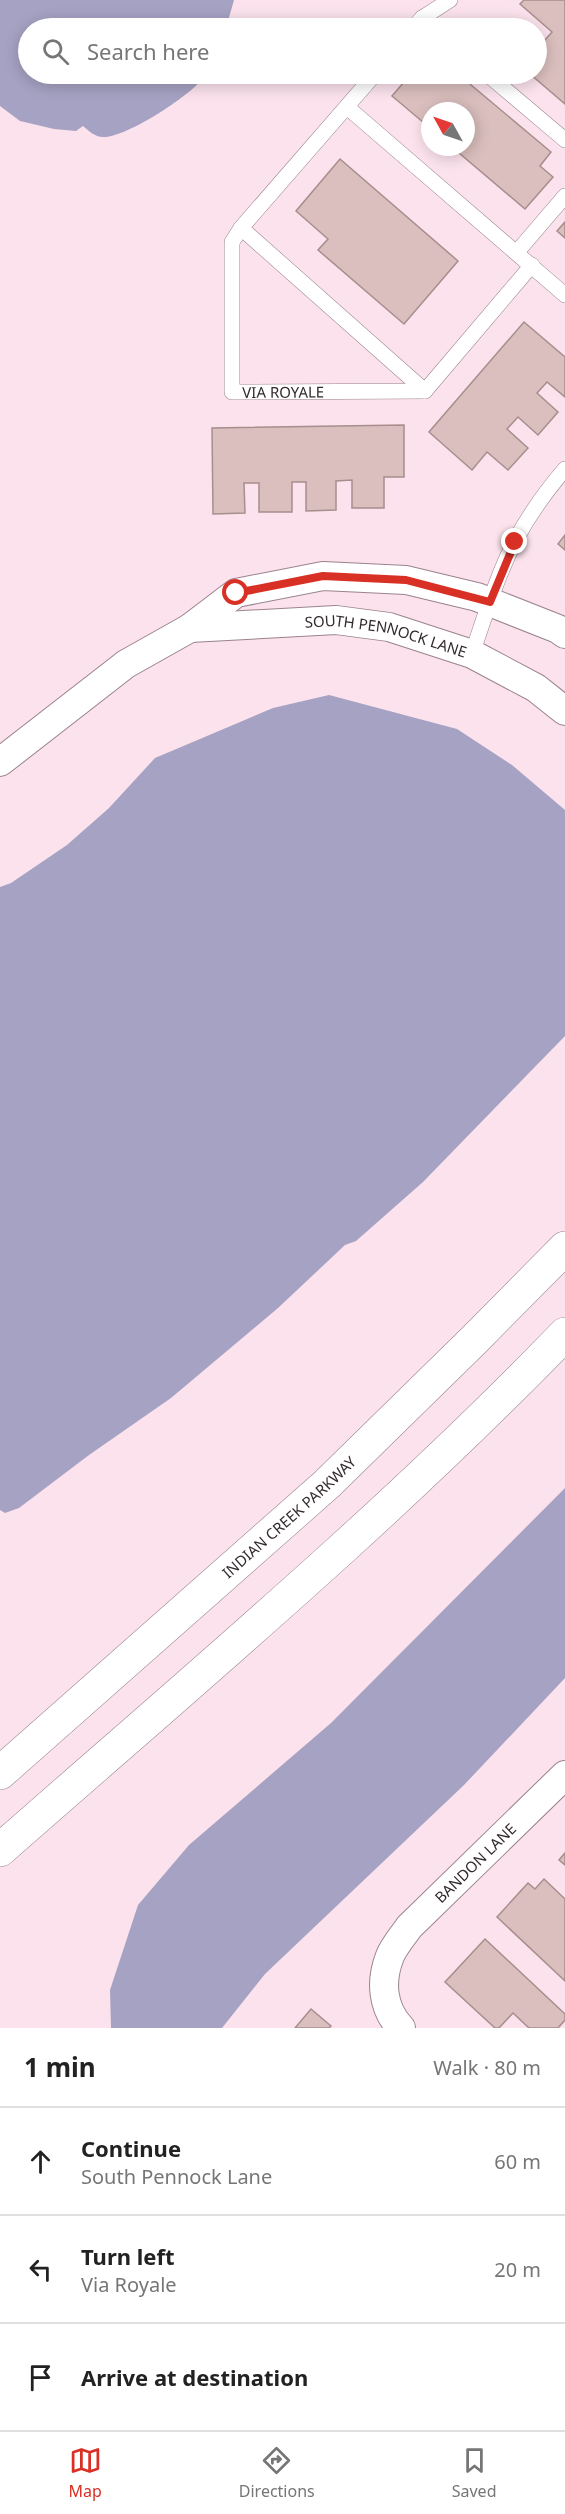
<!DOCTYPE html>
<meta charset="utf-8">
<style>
:root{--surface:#fff;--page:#f2f2f2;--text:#222;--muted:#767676;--line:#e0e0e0;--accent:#d93025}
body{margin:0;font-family:"Noto Sans",sans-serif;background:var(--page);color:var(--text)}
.compass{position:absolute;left:421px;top:102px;width:54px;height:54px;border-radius:50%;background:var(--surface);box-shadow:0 3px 15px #0003;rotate:310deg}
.stop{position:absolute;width:18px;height:18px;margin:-14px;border:4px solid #d93025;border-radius:50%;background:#fff}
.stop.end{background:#d93025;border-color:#fff;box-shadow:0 2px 6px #0008}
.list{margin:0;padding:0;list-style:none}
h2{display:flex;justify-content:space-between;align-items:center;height:78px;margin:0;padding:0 24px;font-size:26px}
h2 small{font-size:20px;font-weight:400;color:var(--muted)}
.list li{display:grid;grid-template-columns:39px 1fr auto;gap:18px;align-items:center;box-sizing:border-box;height:108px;padding:0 24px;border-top:2px solid var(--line)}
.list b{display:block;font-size:22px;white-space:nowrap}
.list p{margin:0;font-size:20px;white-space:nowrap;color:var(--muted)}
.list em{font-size:20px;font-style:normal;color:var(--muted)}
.icon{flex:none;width:33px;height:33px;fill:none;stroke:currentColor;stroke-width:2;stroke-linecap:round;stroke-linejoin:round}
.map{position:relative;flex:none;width:565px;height:2028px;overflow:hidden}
.search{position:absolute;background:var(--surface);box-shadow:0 3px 15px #0003;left:18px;right:18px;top:18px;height:66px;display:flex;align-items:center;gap:15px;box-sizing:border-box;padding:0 21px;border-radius:33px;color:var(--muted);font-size:22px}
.sheet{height:402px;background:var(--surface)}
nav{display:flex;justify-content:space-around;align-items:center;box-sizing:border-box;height:84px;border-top:2px solid var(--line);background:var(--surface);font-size:16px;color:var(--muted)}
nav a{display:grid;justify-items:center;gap:3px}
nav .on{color:var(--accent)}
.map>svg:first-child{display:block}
.water{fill:#a6a2c3}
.building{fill:#dabfbe;stroke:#a78e8d;stroke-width:1.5}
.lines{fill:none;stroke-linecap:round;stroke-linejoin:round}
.service-casing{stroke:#9a838d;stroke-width:16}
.minor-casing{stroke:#9a838d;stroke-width:30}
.tertiary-casing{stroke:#9a838d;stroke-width:34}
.service{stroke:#fff;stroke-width:15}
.minor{stroke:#fff;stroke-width:28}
.tertiary{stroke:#fff;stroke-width:33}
.route{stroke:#d93025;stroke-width:8}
.labels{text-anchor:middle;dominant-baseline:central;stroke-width:6;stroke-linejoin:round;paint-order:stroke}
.street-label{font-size:15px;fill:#332a2e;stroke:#fef4f8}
</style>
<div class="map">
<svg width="565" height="2028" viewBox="0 0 565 2028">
<rect width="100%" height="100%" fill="#fbe2ec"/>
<!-- water -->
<g class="water">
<path d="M0,0H234L226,28H28V74H206C196,93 124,139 103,137C95,137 89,131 83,126L76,131L54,129L20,121L0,106Z"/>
<path d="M329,695L457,729L512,765L565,810V1036L423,1182L356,1241L345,1245L278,1308L171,1398L89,1455L19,1508L5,1513L0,1510V887L11,883L67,845L109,808L155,758L273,708Z"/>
<path d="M565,1488V1678L464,1785L265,1974L222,2028H111L110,1990L138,1905L189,1845L331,1723Z"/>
</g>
<!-- building -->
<g class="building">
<path d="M524,0H565V104L530,74H536V50L552,32L520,4Z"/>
<path d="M411,74H458L551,152L540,166L553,177L525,209L452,147H466V111H430V128L392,96Z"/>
<path d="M340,159L458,261L404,324L318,250L328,239L296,211Z"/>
<path d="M565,222V238L557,231Z"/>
<path d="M524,322L565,357V397L547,382L537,393L558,412L538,435L518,417L507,429L528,448L508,470L487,452L472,470L429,432Z"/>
<path d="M404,425V477H384V508H352V480L336,481V510L306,511V482H292V512H259V483H244L245,513L213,514L212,428Z"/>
<path d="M565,535V550L558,544Z"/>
<path d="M565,1853V1865L559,1860Z"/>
<path d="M544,1879L565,1899V1981L497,1917L528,1883L535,1889Z"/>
<path d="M485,1939L565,2014V2020L558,2028H529L513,2013L499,2028H495L445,1982Z"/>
<path d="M311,2009L331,2026L329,2028H295Z"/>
</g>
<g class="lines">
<!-- service casing -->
<g class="service-casing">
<g id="service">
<path d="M422,18L434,28"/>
<path d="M413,28L422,18L450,0"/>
<path id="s1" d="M375,74L241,228L232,242V392L425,391L532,265"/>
<path d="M487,74L565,140"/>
<path d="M347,107L565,295"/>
<path d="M241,228L425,391"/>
<path d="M517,252L565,196"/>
<path d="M472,654C485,616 497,576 515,541C529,515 546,491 565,469"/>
</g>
</g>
<!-- minor casing -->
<g class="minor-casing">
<g id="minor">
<path id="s2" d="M190,628L336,620L389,627L472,654L536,688L565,711"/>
<path d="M0,762L126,664L190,628L236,593L323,576L406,580L477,597L558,629L565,634"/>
<path id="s3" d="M401,2028C382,2008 380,1981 390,1956C394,1946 403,1936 409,1927L565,1775"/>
</g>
</g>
<!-- tertiary casing -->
<g class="tertiary-casing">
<g id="tertiary">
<path id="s4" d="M0,1773L327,1484L474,1340L565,1248"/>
<path d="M0,1850C191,1682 388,1517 565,1334"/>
</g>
</g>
<!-- service -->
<use href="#service" class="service"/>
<!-- minor -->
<use href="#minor" class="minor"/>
<!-- tertiary -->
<use href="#tertiary" class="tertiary"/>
</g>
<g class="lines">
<!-- route -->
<path class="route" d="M236,593L323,576L406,580L490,602L515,542"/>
</g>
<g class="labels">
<!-- street labels -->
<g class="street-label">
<text stroke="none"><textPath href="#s1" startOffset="422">VIA ROYALE</textPath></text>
<text stroke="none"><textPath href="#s2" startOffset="198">SOUTH PENNOCK LANE</textPath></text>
<text stroke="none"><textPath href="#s4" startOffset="386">INDIAN CREEK PARKWAY</textPath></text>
<text stroke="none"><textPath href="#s3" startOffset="204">BANDON LANE</textPath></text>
</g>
</g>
</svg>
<svg class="compass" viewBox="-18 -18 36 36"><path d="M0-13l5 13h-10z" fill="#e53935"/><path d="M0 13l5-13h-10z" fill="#767676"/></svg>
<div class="stop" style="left:236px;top:593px"></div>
<div class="stop end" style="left:515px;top:542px"></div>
<div class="search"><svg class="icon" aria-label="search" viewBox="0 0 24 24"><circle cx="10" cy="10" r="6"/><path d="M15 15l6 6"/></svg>Search here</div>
</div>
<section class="sheet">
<h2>1 min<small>Walk · 80 m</small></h2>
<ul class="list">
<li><svg class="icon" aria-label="ahead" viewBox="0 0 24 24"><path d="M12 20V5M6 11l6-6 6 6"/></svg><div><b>Continue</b><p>South Pennock Lane</p></div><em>60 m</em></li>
<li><svg class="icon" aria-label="left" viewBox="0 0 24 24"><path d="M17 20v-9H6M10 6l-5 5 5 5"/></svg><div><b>Turn left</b><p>Via Royale</p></div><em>20 m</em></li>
<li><svg class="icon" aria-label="arrive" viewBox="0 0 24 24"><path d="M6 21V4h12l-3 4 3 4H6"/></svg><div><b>Arrive at destination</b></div></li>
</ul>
</section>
<nav>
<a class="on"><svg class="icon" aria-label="map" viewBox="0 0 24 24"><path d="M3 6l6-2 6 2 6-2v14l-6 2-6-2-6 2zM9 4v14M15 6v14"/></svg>Map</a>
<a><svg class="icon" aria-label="directions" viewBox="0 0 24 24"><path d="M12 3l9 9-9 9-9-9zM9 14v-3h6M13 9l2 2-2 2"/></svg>Directions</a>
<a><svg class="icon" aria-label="saved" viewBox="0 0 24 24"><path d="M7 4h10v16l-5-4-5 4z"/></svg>Saved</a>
</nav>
